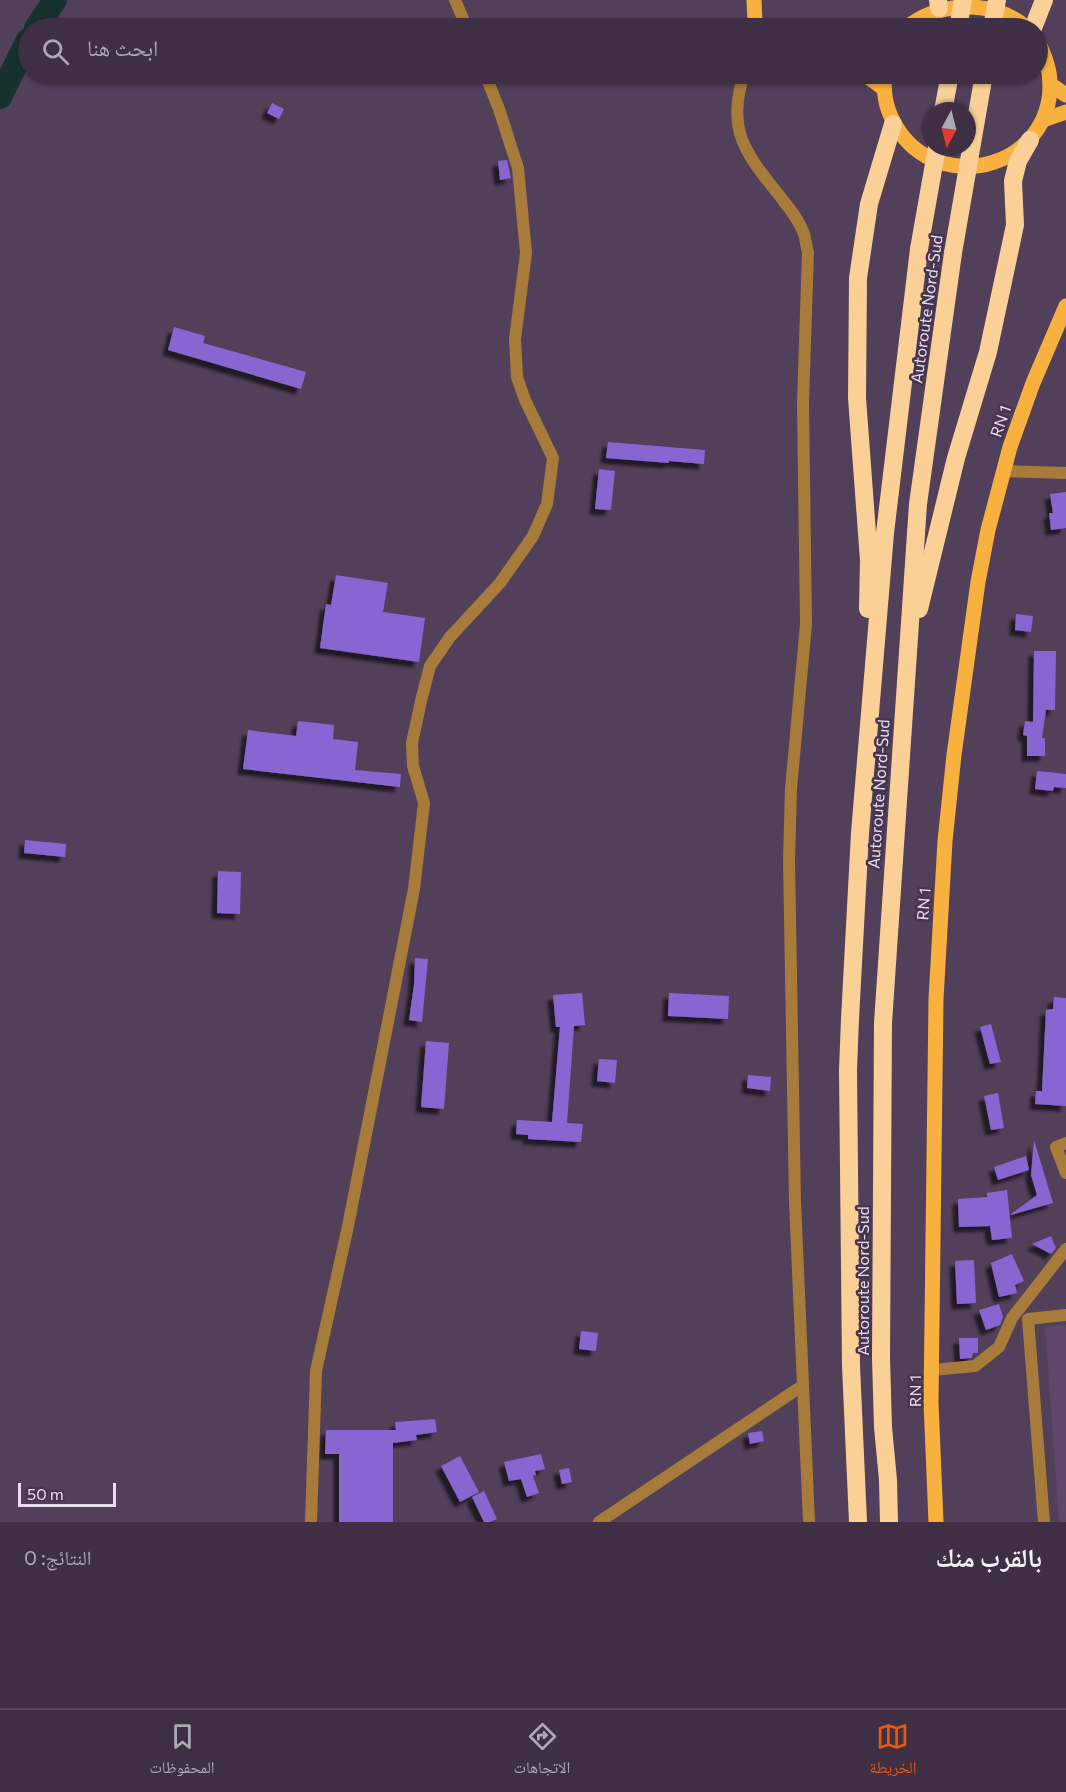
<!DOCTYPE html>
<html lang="ar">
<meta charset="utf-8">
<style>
:root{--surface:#3e2f44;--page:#45374b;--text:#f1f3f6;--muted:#ada9b2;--line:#574a5d;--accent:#ea580c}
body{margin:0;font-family:Commissioner,"Noto Naskh Arabic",sans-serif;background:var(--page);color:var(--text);direction:rtl}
.compass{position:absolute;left:922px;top:102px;width:54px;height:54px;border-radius:50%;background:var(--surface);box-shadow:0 2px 4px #0004;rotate:187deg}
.scale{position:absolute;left:18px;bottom:15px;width:98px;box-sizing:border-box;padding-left:6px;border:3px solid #e8ddee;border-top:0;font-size:16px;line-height:21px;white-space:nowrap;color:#e8ddee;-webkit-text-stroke:4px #47354f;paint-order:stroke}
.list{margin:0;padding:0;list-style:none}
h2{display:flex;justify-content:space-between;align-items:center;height:78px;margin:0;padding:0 24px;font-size:26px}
h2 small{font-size:20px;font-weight:400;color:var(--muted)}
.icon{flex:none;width:33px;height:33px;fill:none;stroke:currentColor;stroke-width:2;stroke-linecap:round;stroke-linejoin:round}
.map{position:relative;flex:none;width:1066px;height:1522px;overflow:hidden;direction:ltr}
.search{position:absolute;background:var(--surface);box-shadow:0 2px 4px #0004;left:18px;right:18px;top:18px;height:66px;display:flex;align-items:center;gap:15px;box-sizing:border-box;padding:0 21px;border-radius:33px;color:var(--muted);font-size:22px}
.sheet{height:186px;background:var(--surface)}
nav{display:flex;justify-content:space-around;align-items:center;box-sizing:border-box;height:84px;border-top:2px solid var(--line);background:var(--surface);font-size:16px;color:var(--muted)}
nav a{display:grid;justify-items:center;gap:3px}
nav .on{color:var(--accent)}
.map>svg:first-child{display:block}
.built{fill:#5e4768}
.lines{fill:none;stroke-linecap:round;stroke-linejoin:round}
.river{stroke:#173131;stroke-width:24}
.building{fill:#8766d1;filter:url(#shadow)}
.minor{stroke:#a77c3a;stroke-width:12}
.major{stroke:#f8b13e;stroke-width:15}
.highway{stroke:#fad096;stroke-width:18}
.highway-bridge{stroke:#fad096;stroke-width:18}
.labels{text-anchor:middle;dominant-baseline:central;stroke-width:5;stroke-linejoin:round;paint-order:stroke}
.street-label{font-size:16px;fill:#e8ddee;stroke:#47354f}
</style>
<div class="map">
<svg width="1066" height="1522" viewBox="0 0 1066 1522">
<defs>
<filter id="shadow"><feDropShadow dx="-5.5" dy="5.5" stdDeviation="1.5" flood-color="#0009"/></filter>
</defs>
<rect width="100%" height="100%" fill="#523f5a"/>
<!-- built -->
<path class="built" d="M1066,1325V1522H1059L1045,1326Z"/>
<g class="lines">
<!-- river -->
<g class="river">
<path d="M36,28L55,0"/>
<path d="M0,97L28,40"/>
</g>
</g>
<!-- building -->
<g class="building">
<path d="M272,103L284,109L279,119L267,113Z"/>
<path d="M507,160L511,178L500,180L498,161Z"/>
<path d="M174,327L205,336L203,343L306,372L301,389L168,350Z"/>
<path d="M608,442L705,450L704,464L669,461V463L606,458Z"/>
<path d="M599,469L615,471L611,510L595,509Z"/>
<path d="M1066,492V528L1051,530L1049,513H1053L1050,494Z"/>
<path d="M336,575L388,583L383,612L425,618L419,662L320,648L326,604L331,605Z"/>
<path d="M1016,614L1033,616L1031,632L1015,630Z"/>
<path d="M1034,651H1056L1055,710H1046L1042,738H1045V756H1027V736L1023,735L1025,721L1033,722Z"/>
<path d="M298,721L334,725L333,739L358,742L355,770L401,774L400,787L243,769L248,730L296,736Z"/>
<path d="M1037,771L1066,774V788L1054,787L1053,791L1035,789Z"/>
<path d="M25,840L66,844L65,857L24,853Z"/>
<path d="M218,871L241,872L240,914L217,913Z"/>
<path d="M415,958L428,959L422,1022L409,1020L414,985Z"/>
<path d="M582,993L585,1025L574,1026L567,1123L583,1124L581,1142L528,1139V1135L516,1134L517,1120L552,1122L560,1027H556L553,995Z"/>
<path d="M669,993L729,996L728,1019L668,1016Z"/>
<path d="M1054,997L1066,998V1106L1035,1104L1036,1091H1042L1046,1010L1053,1009Z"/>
<path d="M991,1024L1001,1062L990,1064L980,1027Z"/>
<path d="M426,1041L449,1043L444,1109L421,1107Z"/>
<path d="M599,1059L617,1060L615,1083L597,1081Z"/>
<path d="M748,1075L771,1077L770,1091L747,1088Z"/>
<path d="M998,1093L1004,1128L991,1130L984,1096Z"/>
<path d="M1034,1140L1053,1203L1011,1215V1214L1037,1195L1031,1175Z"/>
<path d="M1026,1156L1029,1170L998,1180L994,1167Z"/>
<path d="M1007,1190L1012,1238L992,1240L990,1226L959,1227L958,1199L987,1197V1193Z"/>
<path d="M1051,1236L1056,1248L1051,1254L1032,1244Z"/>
<path d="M1012,1254L1024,1281L1015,1285L1017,1293L999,1297L991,1263Z"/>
<path d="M974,1260L976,1303L957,1304L955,1261Z"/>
<path d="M999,1304L1003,1317L1000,1325L986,1330L979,1310Z"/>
<path d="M581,1331L598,1333L596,1351L579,1349Z"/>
<path d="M959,1338H978V1353H973L972,1358L960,1359Z"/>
<path d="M435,1419L437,1432L416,1435L417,1440L393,1443V1522H339V1454H325L326,1430H396L395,1422Z"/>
<path d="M762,1431L764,1441L750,1444L748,1433Z"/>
<path d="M541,1454L545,1469L535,1471L536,1475L533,1476L539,1493L527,1497L521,1479L509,1481L504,1462Z"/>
<path d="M460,1456L479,1492L460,1502L441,1466Z"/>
<path d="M569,1468L572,1482L562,1484L559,1470Z"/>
<path d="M484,1491L497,1519L490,1522H484L472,1497Z"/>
</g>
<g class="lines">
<!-- minor -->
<g class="minor">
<path d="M455,0L467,28"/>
<path d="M744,74C726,129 745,153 779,195C788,207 799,219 804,234C806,240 806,246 808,252L803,403L806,624L791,789L789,860L795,1202L809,1522"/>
<path d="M1004,471L1066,473"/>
<path d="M1066,1143L1056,1147L1066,1173"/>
<path d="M932,1370L975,1366L999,1347L1012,1318L1066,1249"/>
<path d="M311,1522L316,1371L348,1226L414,889L424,803L413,766L412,743L421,701L430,666L450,637L500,583L533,536L547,504L553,458L525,400L517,377L515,339L526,253L518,168L499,109L485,74"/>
<path d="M599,1522L802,1386"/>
<path d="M1044,1522L1028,1319L1066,1315"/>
</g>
<!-- major -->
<g class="major">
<path d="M754,0L755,22L763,28"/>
<path d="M906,28C941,0 994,0 1027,28"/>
<path d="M864,74L883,88"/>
<path d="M885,74C882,96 888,116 901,134C948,196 1051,164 1050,84C1050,68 1044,55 1038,41"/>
<path d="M1050,84L1066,95"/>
<path d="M1043,120L1066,112"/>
<path d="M936,1522L931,1402L936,999L945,841L954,755L978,582L988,530L1010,447L1033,383L1066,306"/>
</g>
<!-- highway -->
<g class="highway">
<path d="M938,0L939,8"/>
<path d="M1033,28L1044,0"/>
<path d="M943,111L950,74"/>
<path d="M868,609L869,560L857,398L858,278L869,204L893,124"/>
<path d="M919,609L956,458L988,352L1015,225L1013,181L1018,161L1030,140"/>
<path d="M858,1522L851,1366L848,1070L850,1019L860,833L885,533L919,249"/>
<path d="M889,1522L888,1480L883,1427L881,1358L883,1023L918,504L953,253"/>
</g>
<!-- highway-bridge -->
<g class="highway-bridge">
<path d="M958,28L963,0"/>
<path d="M992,28L997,0"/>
<path d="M919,249L937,147"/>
<path d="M953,253L984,74"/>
</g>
</g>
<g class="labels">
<!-- street labels -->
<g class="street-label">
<text transform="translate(926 309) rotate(-82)">Autoroute Nord-Sud</text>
<text transform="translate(1000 421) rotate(-71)">RN 1</text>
<text transform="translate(878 794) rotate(-86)">Autoroute Nord-Sud</text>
<text transform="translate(923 904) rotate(-86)">RN 1</text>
<text transform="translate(862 1281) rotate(-90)">Autoroute Nord-Sud</text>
<text transform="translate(914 1391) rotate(-90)">RN 1</text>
</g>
</g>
</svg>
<svg class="compass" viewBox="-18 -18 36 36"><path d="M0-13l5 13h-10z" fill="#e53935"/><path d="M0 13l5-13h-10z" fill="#ada9b2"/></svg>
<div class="scale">50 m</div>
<div class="search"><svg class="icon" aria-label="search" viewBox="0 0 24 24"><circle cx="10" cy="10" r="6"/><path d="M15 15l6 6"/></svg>ابحث هنا</div>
</div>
<section class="sheet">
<h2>بالقرب منك<small>النتائج: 0</small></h2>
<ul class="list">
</ul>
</section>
<nav>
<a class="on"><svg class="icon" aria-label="map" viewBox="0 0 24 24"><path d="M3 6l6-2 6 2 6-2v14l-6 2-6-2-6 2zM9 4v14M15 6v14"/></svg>الخريطة</a>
<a><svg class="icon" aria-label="directions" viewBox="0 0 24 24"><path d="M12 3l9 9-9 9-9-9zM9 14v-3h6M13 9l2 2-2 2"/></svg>الاتجاهات</a>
<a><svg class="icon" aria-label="saved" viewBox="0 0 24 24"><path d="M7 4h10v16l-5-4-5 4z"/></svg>المحفوظات</a>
</nav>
